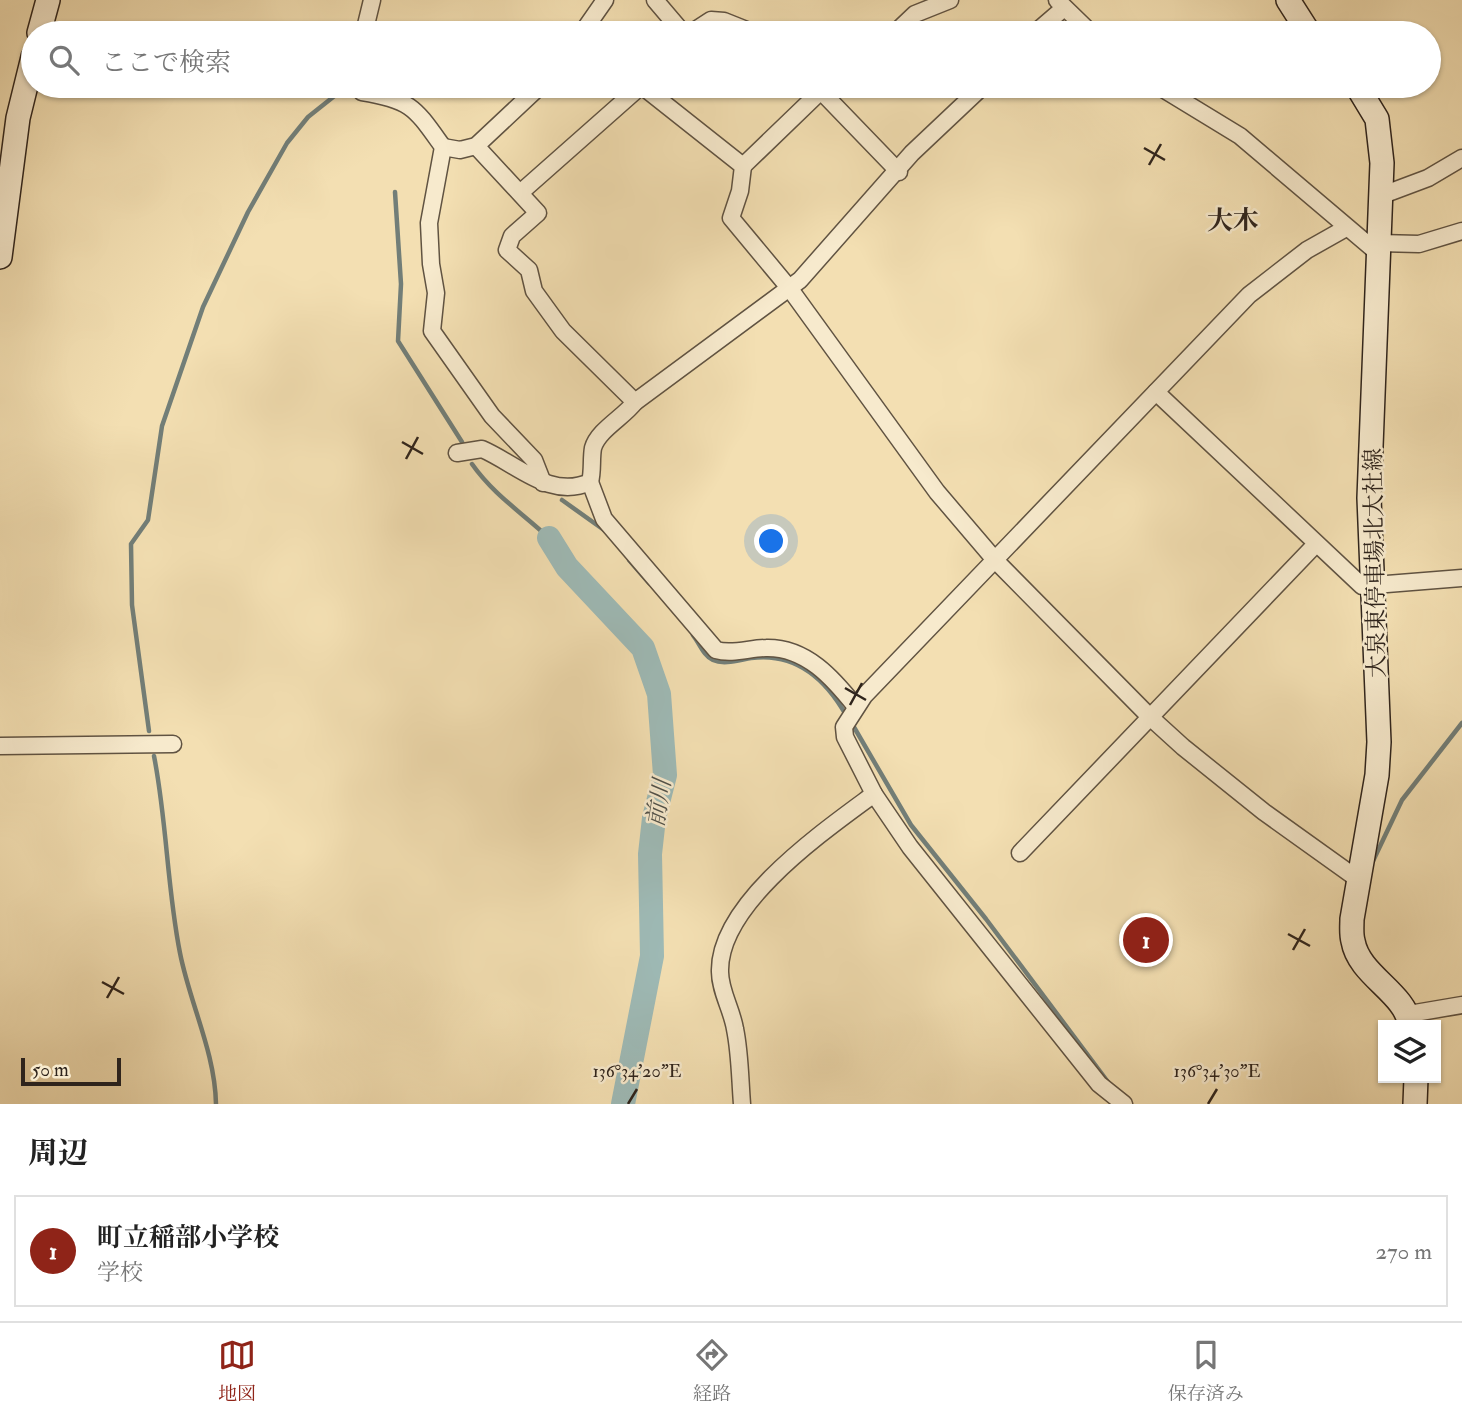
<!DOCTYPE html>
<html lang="ja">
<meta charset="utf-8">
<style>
:root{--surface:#fff;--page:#f2f2f2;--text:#222;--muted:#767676;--line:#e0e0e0;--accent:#8f2418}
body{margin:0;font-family:"IM FELL Double Pica","Noto Serif JP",serif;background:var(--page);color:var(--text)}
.controls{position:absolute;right:21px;bottom:21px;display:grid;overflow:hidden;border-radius:0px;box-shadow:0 2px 5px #0004}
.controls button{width:63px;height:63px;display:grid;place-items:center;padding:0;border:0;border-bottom:2px solid var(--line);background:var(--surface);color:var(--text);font:35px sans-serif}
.scale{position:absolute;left:21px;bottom:18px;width:100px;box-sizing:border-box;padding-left:7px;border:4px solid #2f241c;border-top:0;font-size:19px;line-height:24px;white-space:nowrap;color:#2f241c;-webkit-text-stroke:5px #f7eacd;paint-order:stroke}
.you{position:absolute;left:772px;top:542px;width:24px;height:24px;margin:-18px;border:5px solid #fff;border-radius:50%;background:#1a73e8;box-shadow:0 0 0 10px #1a73e833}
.badge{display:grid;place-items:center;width:46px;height:46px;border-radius:50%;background:var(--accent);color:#fff;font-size:23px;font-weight:700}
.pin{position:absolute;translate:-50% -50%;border:4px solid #fff;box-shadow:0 2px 7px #0006}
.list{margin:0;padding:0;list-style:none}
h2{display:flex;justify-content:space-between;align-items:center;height:91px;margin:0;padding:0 28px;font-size:30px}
h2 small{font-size:23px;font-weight:400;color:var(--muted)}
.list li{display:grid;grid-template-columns:46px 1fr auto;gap:21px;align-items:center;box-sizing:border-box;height:112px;margin:0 14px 14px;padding:0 14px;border:2px solid var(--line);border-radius:0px}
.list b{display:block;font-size:26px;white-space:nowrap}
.list p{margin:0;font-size:23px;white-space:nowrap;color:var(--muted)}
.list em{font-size:23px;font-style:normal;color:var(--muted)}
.icon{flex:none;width:38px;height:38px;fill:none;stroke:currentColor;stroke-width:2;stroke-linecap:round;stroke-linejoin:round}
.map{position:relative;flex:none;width:1462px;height:1104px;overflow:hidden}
.search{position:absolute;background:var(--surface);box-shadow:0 2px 5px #0004;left:21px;right:21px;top:21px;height:77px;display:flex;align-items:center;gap:18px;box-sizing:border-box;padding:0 24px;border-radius:38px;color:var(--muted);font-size:26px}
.sheet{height:217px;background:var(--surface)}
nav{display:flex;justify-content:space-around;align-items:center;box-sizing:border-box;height:98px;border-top:2px solid var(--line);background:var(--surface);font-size:19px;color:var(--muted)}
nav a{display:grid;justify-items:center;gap:4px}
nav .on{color:var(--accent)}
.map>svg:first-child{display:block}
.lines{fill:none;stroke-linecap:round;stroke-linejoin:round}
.stream{stroke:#727e78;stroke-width:4.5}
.river{stroke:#9ebab6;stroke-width:24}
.street-casing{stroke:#605342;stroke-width:19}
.secondary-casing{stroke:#2f241c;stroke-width:26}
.street{stroke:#f7eacd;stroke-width:16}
.secondary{stroke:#f7eacd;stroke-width:23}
.ticks{fill:none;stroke:#2f241c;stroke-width:2.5}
.labels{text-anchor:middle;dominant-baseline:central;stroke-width:5;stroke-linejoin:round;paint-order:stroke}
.street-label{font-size:23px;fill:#2f241c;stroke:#f7eacd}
.water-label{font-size:24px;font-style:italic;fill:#50514a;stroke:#f7eacd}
.quarter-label{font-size:26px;font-weight:bold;fill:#2f241c;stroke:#f7eacd}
.ticks-label{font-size:18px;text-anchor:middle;fill:#2f241c;stroke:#f7eacd;stroke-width:5;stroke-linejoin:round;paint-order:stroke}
</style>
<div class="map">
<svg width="1462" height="1104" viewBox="0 0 1462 1104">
<rect width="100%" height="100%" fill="#f3dfb2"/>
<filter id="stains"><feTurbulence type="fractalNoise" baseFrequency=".00286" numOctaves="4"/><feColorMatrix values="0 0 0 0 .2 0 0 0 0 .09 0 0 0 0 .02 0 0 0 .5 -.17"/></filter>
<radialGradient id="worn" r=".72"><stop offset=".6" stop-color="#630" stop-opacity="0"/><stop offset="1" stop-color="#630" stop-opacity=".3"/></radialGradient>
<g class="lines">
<!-- stream -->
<g class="stream">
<path d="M395,192L401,284L398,341L462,442"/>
<path d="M472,464C493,494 522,513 549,538"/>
<path d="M562,500L604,530"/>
<path d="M629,560L649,583"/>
<path d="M693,635C700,644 703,655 713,660C724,665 739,660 751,658C795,652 825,678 846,715"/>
<path d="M851,722L911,825L986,919L1108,1082"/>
<path d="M149,731L132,605L131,544L148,520L162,426L203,307L248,212L287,143L308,117L347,86"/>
<path d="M154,756C167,822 167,888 180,953C190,1004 215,1052 216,1104"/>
<path d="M1373,861L1402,800L1462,723"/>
</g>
<!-- river -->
<path class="river" d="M549,538L567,567L643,648L659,694L665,775L654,818L650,854L652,956L623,1104"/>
<!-- street casing -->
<g class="street-casing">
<g id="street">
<path d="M655,0L683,33"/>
<path d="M1057,0L1091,33"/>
<path d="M364,33L372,0"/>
<path d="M582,33L605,0"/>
<path d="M691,33L711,20L724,21L754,33"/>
<path d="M895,33L915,14L950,0"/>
<path d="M1035,33L1064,8"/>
<path d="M361,86L362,92C412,100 415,108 443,147L429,223L431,264L436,293L432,331L492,416L534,460L543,483"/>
<path d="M642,86L743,166L740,191L731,218L790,289L937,492L995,560L1150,717L1183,747L1264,812L1359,880"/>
<path d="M816,86L899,172"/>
<path d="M1158,86L1240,136L1378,253"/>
<path d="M476,146L538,213L512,236L507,250L529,270L534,291L563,331L635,402L800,280L912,153L983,86"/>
<path d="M443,147L460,150L476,146L540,86"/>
<path d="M743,166L826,86"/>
<path d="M520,193L641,86"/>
<path d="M1380,196L1428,178L1462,158"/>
<path d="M1379,243L1419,244L1462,231"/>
<path d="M1156,392L1362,586L1462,578"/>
<path d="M457,453L482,449C517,464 550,500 590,482C593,471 591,459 593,448C598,430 624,417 635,402"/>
<path d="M590,482L604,519L716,650C732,655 750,648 766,648C806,647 833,678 856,707"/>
<path d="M0,746L173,744"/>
<path d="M1020,853L1316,544"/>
<path d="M1409,1014L1462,1005"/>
<path d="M742,1104C740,1079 740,1053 735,1029C732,1010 720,991 720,972C718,904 824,831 874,794"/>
<path d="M1124,1104L1099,1084L910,847L874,794L845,737L844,727L864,696L1249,295L1307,250L1346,228"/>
</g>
</g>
<!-- secondary casing -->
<g class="secondary-casing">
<g id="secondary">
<path d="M1288,0L1309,33"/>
<path d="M39,33L48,0"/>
<path d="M1357,86L1377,119L1382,163L1369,498L1379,742L1377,775L1352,919C1352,926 1351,934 1353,941C1359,976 1405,992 1410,1025"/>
<path d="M0,257L18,118L33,57"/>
<path d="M1415,1104L1416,1078"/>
</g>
</g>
<!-- street -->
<use href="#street" class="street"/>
<!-- secondary -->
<use href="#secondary" class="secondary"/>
</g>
<!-- ticks -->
<path class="ticks" d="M1144,148L1165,160M1149,165L1161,144M402,442L423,454M406,459L418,437M845,688L866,700M850,705L862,683M1288,934L1310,946M1293,950L1305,929M102,982L124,994M107,998L119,977M628,1104L637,1089M1208,1104L1217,1089"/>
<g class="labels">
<!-- street labels -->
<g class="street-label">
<text transform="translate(1375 563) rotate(-91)">大泉東停車場北大社線</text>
</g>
<!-- water labels -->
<g class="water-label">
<text transform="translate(659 803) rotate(-81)">前川</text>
</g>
<!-- quarter labels -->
<g class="quarter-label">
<text x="1233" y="221">大木</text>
</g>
</g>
<g class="ticks-label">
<text x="637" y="1077">136°34'20"E</text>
<text x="1217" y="1077">136°34'30"E</text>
</g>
<rect width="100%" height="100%" filter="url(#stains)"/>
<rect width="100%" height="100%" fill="url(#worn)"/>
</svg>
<div class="controls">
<button><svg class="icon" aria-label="layers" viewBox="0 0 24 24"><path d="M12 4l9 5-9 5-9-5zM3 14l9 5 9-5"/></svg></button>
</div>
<div class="scale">50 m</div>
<div class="you"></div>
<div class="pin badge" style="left:1146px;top:940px">1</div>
<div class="search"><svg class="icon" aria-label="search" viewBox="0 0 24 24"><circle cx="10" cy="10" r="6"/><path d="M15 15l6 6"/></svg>ここで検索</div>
</div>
<section class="sheet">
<h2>周辺<small></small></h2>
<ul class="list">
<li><span class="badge">1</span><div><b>町立稲部小学校</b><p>学校</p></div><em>270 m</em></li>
</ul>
</section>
<nav>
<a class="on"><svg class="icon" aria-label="map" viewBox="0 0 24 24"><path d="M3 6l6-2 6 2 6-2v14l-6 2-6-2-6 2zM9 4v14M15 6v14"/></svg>地図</a>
<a><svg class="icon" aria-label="directions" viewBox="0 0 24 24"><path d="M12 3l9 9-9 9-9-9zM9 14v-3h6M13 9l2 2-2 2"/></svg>経路</a>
<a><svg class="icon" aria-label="saved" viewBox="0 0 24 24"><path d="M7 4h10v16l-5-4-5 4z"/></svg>保存済み</a>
</nav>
